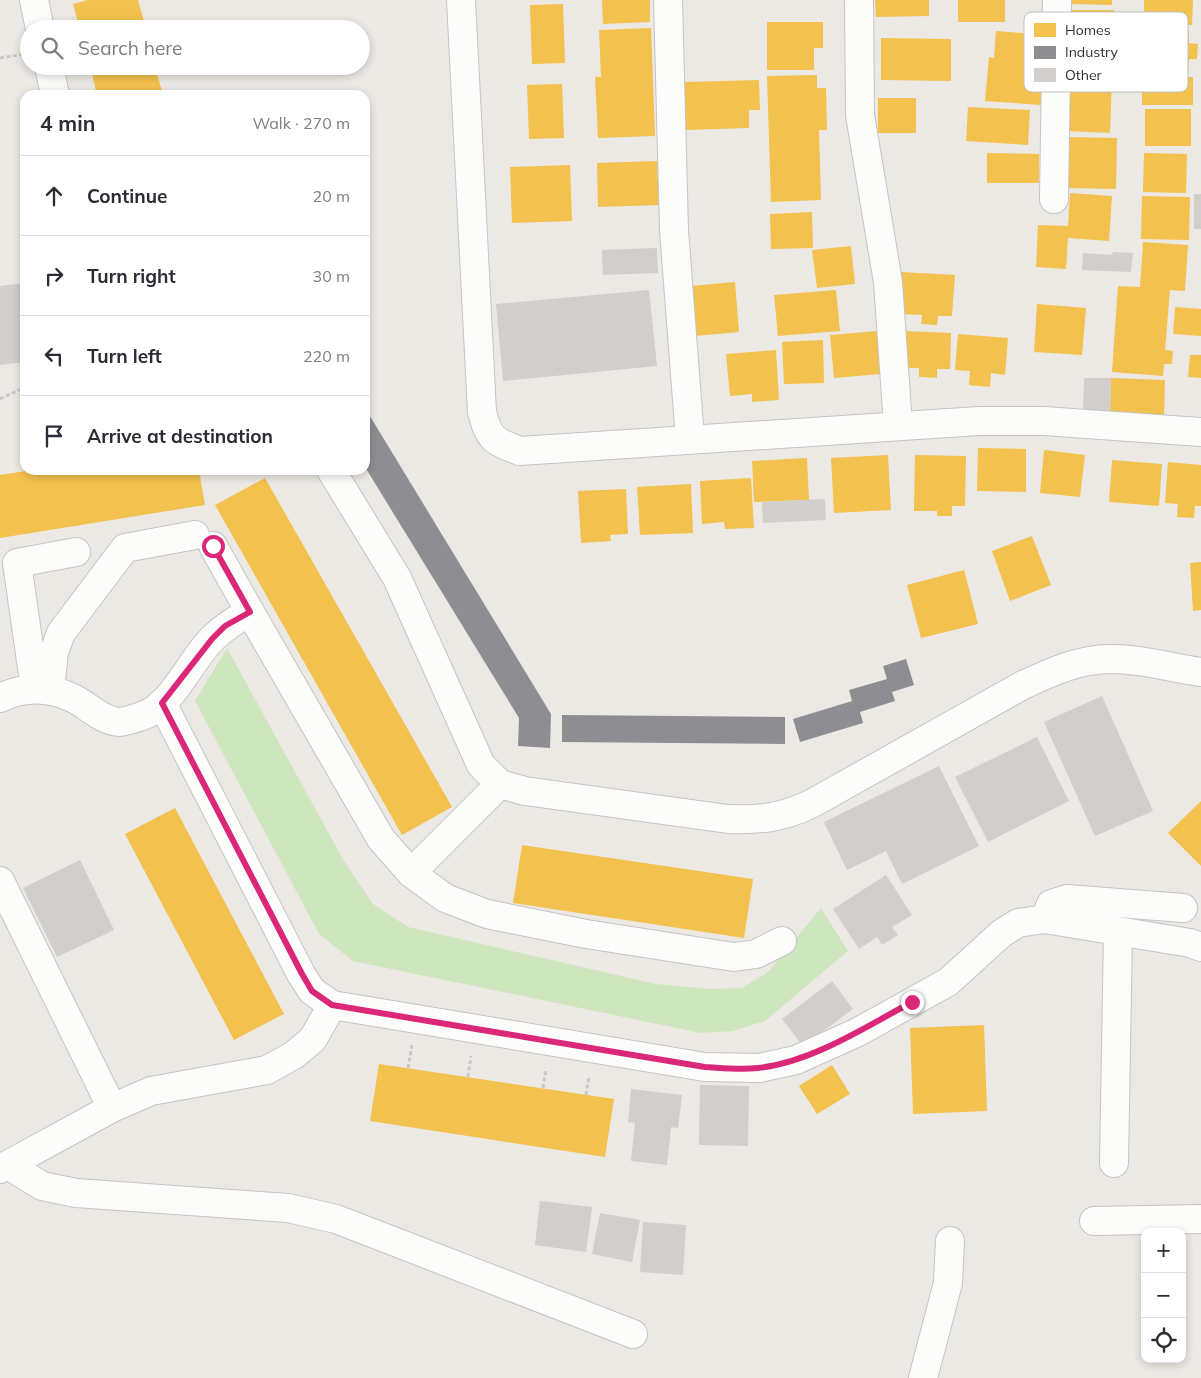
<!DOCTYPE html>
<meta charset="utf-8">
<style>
:root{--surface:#fff;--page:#f7f7f7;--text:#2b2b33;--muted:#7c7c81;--line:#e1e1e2}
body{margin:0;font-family:Mulish,sans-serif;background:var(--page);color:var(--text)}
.controls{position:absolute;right:15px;bottom:15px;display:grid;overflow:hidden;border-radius:10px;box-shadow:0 2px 8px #0003}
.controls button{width:45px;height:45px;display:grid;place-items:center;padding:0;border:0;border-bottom:1px solid var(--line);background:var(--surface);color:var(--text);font:25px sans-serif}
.stop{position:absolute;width:15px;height:15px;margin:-11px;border:4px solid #db2777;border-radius:50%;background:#fff}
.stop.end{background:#db2777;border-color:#fff;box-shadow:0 1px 5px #0008}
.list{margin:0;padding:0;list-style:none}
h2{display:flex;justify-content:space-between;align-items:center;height:65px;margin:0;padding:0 20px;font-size:21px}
h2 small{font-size:16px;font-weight:400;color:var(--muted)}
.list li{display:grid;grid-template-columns:32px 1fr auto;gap:15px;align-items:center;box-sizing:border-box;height:80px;padding:0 20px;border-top:1px solid var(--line)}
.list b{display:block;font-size:19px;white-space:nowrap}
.list em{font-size:16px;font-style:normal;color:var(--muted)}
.icon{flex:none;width:28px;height:28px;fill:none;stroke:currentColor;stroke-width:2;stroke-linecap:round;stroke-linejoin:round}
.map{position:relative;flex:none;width:1201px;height:1378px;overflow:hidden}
.search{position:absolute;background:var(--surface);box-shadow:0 2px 8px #0003;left:20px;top:20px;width:350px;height:55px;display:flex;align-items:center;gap:12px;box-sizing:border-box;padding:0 18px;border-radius:28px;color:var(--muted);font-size:19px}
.panel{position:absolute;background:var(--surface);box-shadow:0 2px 8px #0003;left:20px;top:90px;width:350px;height:385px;border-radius:15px}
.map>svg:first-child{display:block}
.green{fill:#cee6be}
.homes{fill:#f2c14e}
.industry{fill:#8d8d92}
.building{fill:#d1cecb}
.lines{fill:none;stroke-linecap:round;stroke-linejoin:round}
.minor-casing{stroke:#c5c4c5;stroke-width:30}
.path{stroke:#c9c9c8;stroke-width:3;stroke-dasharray:4 2.5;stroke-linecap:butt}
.minor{stroke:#fcfcfb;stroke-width:28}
.route{stroke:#db2777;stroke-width:6}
.key{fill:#fff;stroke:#c0c0c0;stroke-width:1}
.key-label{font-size:14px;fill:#2e2e2e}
</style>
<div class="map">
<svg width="1201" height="1378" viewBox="0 0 1201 1378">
<rect width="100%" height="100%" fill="#ece8e4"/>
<!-- green -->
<path class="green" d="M227,648L344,861L373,904L408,927L656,984L709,989L742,988L768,972L821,908L848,951L765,1021L733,1031L701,1033L353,961L319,934L195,701Z"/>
<!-- homes -->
<g class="homes">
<path d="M88,0H138L146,29H80L73,4Z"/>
<path d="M602,0H650V22L603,24Z"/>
<path d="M875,0H929V16L876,17Z"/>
<rect x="958" y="0" width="47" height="22"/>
<path d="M1071,0H1112V5L1071,4Z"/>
<path d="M1144,0H1193L1192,25L1144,24Z"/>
<path d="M563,4L565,63L532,64L530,5Z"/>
<path d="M1071,10H1114L1113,60L1070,59Z"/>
<path d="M767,22H823V48H814V70H767Z"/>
<path d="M651,28L655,136L598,138L595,77H601L599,30Z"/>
<path d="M1142,29L1189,30V43L1198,44L1197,59H1189L1188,76L1141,75Z"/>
<path d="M996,31L1047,35L1041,105L985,101L989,57L994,58Z"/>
<path d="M881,38L951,39V81L881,80Z"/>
<path d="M90,66H155L163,95H97Z"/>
<path d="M817,75V88H826L827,130H819L821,200L771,202L767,76Z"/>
<path d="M1070,75L1112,76L1110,133L1068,131Z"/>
<rect x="1142" y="77" width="51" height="28"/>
<path d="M759,80L760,110H749V128L685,130L684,82Z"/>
<path d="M562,84L564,138L529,139L527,85Z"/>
<rect x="878" y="98" width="38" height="35"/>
<path d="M968,107L1030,110L1028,145L966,141Z"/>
<rect x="1145" y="109" width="46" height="37"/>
<path d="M1068,137L1117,138L1116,189L1068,188Z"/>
<path d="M987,153L1039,154V183H987Z"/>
<path d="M1144,153L1187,154L1186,193L1143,192Z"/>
<path d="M657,161L659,205L598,207L597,163Z"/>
<path d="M570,165L572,221L512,223L510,167Z"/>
<path d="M1070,193L1112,196L1109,241L1068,238L1066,269L1036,267L1038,225L1068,226Z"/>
<path d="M1142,196L1190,197L1189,240L1141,239Z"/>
<path d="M812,212L813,248L771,249L770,214Z"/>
<path d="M1143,242L1188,245L1185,291L1170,290L1165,350L1173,351L1172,364H1164L1163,376L1112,372L1118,286L1140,287Z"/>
<path d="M851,246L855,284L817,288L812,250Z"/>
<path d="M901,272L955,275L952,316H938L937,325L921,324L922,315L899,314Z"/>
<path d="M735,282L739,332L695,336L691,286Z"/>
<path d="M836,290L840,331L778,336L774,295Z"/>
<path d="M1037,304L1086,308L1082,355L1034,352Z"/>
<path d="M1175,307L1201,309V336L1173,334Z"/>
<path d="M877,331L880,374L834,378L830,335Z"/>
<path d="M905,331L951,333L950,369H937V378L919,377V368H904Z"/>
<path d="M958,334L1008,338L1005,375L991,373L990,387L969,385L970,371L955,370Z"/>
<path d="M823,340L824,383L784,384L782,342Z"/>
<path d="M776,350L779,400L752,402V394L730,396L726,354Z"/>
<path d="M1190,355H1201V378L1188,377Z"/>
<path d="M1111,378L1165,380L1164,418L1110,417Z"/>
<path d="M978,448L1026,449V492L977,491Z"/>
<path d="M1044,450L1085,455L1080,497L1040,493Z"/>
<path d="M888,455L891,510L834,513L831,458Z"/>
<path d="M915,455L966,456L965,506H952V516H937V511H914Z"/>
<path d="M807,458L809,500L754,502L752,461Z"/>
<path d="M1112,460L1162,464L1159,506L1109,502Z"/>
<path d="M1168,462L1201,465V506H1195L1194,518L1177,517L1178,504L1165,503Z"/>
<path d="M32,470H199L205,505L0,538V475Z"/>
<path d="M265,478L452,807L402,835L215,505Z"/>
<path d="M751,478L754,528L725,529L724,522L702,524L700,481Z"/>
<path d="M691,484L693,533L640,535L637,487Z"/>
<path d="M626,489L628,534L610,535L611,541L581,543L578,491Z"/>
<path d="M1032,536L1051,585L1010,601L992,551Z"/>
<path d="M1201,562V610L1193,611L1190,563Z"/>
<path d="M964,570L978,624L921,638L907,585Z"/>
<path d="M1201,801V866L1168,833Z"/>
<path d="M175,808L284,1014L234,1040L125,834Z"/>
<path d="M522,845L753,879L744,938L513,903Z"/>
<path d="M984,1025L987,1111L913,1114L910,1028Z"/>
<path d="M379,1064L614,1099L605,1157L370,1121Z"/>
<path d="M832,1065L850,1094L817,1114L799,1086Z"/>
</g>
<!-- industry -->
<g class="industry">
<path d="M365,408L551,714L550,748L518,746L519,718L365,467Z"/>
<path d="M906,659L914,685L892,692L895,701L860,712L863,723L800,742L793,719L852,701L849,690L887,679L883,666Z"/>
<path d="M562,715L785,717V744L562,742Z"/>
</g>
<!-- building -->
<g class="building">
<rect x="1194" y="194" width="7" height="35"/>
<path d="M657,248L658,273L603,275L602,250Z"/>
<path d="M1113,252L1133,253L1131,272L1082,270L1083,253L1112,255Z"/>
<path d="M25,283V362L0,365V286Z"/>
<path d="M649,290L657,366L503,381L496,304Z"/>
<path d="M1084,378H1111L1110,417L1083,416Z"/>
<path d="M825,499L826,520L763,523L762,502Z"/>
<path d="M1102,696L1153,811L1095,836L1044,722Z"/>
<path d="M1037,737L1069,801L988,842L955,777Z"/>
<path d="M939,766L979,846L902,884L886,851L847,870L824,822Z"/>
<path d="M80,860L114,930L57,957L23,888Z"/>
<path d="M886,875L912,915L892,927L898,935L882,945L877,937L859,949L833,909Z"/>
<path d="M832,981L853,1009L803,1046L782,1019Z"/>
<path d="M700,1085L749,1086L748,1146L699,1145Z"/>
<path d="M631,1089L682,1095L678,1128L671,1127L667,1165L631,1161L635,1123L628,1122Z"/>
<path d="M540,1201L592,1207L586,1252L535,1245Z"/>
<path d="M600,1213L640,1220L632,1262L592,1254Z"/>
<path d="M643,1222L686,1225L683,1275L640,1272Z"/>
</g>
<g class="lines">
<!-- minor casing -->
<g class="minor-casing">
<g id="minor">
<path d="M34,0L40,29"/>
<path d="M461,0L482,412C489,439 493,441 520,451L979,421H1044L1201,432"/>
<path d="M668,0L674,230L690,439"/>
<path d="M859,0L860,115L888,282L898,426"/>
<path d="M49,66L55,95"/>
<path d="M1054,199L1057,0"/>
<path d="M331,470L397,578L481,765L500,784L525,791L728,819C761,820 781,818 811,804L1023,685C1045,675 1066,665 1089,661C1124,654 1166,667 1201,672"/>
<path d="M213,546L250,612"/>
<path d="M35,689L17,563L76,552"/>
<path d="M50,690L54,652L61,633L125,548L195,535"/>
<path d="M0,698C26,685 58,687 83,704C93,711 107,722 120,722C127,721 136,718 142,716C172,707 191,659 213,638C224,627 237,619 250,612L381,839L411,873L500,784"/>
<path d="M162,703L301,974L312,991L332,1005"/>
<path d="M411,873L445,898L487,914L586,934L734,957L756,954L782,941"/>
<path d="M0,881L112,1108"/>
<path d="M1045,919L1051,904L1067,899L1183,908"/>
<path d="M1114,1163L1118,932"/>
<path d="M8,1165L42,1186L76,1193L288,1208L336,1219L633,1334"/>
<path d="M0,1169L112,1108L151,1091L267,1070L294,1055L313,1039L332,1005L705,1067L759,1068L796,1060L858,1032L948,982L1002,933L1018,923L1045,919L1190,943L1201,947"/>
<path d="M1094,1221L1201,1219"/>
<path d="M923,1378L948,1283L950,1241"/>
</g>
</g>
<!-- path -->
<g class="path">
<path d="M0,58L24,54"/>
<path d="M91,95L97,93"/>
<path d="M0,399L25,387"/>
<path d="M408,1068L412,1045"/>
<path d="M468,1077L471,1056"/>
<path d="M543,1088L546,1069"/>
<path d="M586,1095L589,1076"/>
</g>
<!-- minor -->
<use href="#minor" class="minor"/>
</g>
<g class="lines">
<!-- route -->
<path class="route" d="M213,546L250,612L225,626L212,639L162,703L302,974L312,991L332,1005L705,1067C723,1068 740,1070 758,1068C810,1063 866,1027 912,1002"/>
</g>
<!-- legend -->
<rect x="1024" y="12" width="164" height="80" rx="8" class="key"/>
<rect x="1034" y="23" width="22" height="14" fill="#f2c14e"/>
<rect x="1034" y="46" width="22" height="13" fill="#8d8d92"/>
<rect x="1034" y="68" width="22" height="14" fill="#d1cecb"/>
<g class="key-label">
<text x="1065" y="35">Homes</text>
<text x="1065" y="57">Industry</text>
<text x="1065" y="80">Other</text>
</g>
</svg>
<div class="controls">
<button>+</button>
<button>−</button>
<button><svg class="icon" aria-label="locate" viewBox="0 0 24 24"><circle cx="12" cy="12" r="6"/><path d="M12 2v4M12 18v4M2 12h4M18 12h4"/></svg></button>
</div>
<div class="stop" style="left:213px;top:546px"></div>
<div class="stop end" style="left:912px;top:1002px"></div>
<div class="search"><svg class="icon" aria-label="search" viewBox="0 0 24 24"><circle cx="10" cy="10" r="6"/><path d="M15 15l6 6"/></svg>Search here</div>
<section class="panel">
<h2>4 min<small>Walk · 270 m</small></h2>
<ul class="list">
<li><svg class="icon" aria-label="ahead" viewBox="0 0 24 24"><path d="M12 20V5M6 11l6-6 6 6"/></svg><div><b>Continue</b></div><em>20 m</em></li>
<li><svg class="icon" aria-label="right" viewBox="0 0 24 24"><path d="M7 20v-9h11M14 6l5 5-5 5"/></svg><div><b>Turn right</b></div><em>30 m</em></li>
<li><svg class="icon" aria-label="left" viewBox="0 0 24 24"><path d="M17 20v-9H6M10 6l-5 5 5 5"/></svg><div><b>Turn left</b></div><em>220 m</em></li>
<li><svg class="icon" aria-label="arrive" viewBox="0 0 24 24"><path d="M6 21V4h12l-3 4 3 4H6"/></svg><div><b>Arrive at destination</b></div></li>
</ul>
</section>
</div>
